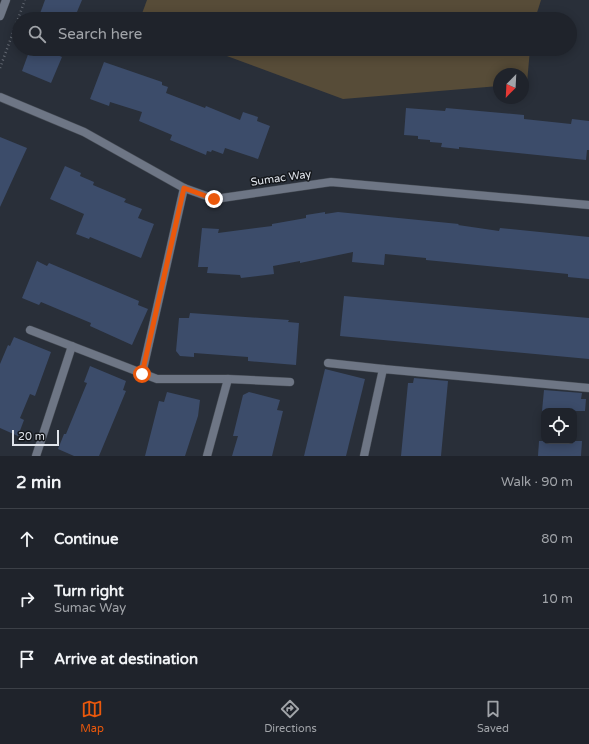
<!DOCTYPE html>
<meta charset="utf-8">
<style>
:root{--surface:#1f232b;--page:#2c2f37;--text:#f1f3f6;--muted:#a1a4a9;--line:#3c4047;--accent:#ea580c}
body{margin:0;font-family:"Varela Round",sans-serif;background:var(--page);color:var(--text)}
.controls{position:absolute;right:12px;bottom:12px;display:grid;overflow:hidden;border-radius:8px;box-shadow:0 2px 10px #0003}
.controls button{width:36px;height:36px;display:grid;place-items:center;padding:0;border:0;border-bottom:1px solid var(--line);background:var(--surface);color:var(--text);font:20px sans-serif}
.compass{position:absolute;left:493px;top:68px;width:36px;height:36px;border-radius:50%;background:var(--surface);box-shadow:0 2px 10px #0003;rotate:204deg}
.scale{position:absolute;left:12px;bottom:10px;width:47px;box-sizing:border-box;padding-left:4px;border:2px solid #e0e4eb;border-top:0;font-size:11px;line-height:14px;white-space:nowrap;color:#e0e4eb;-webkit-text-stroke:3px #14171b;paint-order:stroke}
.stop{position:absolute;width:12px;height:12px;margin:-9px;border:3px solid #ea580c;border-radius:50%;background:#fff}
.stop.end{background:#ea580c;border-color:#fff;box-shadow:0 1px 4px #0008}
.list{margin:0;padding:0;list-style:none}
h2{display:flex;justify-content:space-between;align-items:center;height:52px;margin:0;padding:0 16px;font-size:17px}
h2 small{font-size:13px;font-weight:400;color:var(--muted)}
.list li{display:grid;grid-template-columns:26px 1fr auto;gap:12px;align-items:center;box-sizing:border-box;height:60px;padding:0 16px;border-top:1px solid var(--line)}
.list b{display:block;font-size:15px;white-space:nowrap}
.list p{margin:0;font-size:13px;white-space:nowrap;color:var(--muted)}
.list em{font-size:13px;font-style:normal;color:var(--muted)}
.icon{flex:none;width:22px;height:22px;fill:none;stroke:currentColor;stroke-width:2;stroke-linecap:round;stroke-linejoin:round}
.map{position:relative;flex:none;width:589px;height:456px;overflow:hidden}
.search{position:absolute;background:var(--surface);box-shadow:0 2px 10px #0003;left:12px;right:12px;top:12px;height:44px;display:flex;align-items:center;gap:10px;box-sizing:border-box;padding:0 14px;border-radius:22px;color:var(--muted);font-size:15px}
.sheet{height:232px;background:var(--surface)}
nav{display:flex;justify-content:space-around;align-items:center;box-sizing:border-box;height:56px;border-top:1px solid var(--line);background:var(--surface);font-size:11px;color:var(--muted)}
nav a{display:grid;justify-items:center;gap:2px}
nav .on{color:var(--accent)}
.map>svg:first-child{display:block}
.green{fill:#574c38}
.building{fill:#3c4c6a}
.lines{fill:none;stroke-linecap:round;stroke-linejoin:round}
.service-casing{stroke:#464c55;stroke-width:9}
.minor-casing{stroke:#464c55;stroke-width:9}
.path{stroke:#636872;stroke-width:2.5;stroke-dasharray:1 3;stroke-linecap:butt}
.service{stroke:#6e7685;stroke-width:8}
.minor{stroke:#6e7685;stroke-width:8}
.route{stroke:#ea580c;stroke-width:5}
.labels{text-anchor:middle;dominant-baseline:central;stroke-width:3;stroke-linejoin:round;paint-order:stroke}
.street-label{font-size:11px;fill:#e0e4eb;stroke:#14171b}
</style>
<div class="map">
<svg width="589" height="456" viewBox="0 0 589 456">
<rect width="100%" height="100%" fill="#292f39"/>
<!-- green -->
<g class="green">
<path d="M147,0H541L535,19H140Z"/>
<path d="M208,49H530L527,83H523V74H499V86L343,99Z"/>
</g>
<!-- building -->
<g class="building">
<path d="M45,0H82L74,19H38Z"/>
<path d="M30,49H54L53,53L62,57L51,83L22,71Z"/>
<path d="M104,62L162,82V85L168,87L166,93L205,108L206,106L240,120L243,112L258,117L257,121L270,126L258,159L225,148L223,154L212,150L211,152L207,151L206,155L170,140L172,135L139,121L142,112L110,102L109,106L90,99Z"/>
<path d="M406,108L445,111L446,108L524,115V119L571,124L572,119L589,121V150H587L586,160L459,147V149L441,147L442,143L430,142V140L418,139V136L404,135Z"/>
<path d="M0,137L27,148L0,207Z"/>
<path d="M65,166L81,173L80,176L94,182L93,185L126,199L124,202L142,209L138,218L154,224L141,258L90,237L89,239L76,234L84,214L50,199Z"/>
<path d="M325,212V214L338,212L459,224L458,225L499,231L500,228L589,237V279L568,277V274L426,260V258L385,254L384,265L352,262L353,252L300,263V261L273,266L274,274L241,278L240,275L207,273L208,267H198L202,228L219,229L218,233L272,226V224L306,218V215Z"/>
<path d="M37,261L47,266L49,263L139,301L138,305L148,309L132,345L90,326L91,323L41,302L39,305L22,298Z"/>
<path d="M344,296L589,318V359L340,336Z"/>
<path d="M190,313L289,320L288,322L299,323L296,365L248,361V357L194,353V357L180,356L176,351L179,318H189Z"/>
<path d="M14,337L51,352L35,396L30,394L20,418L24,420L18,436L0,428V364L8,345L10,346Z"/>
<path d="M90,366L126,381L123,390L126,391L99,456H74L58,449L64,434H66L87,383L84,382Z"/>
<path d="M325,369L365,379L346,456H304Z"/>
<path d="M414,378L448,381L441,456H401L408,383H413Z"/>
<path d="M544,390L582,393L581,399H586L585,411H542Z"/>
<path d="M167,392L200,400L198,416L185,456H145L159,401L164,402Z"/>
<path d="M249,392L280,400L277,410L283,411L272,456H232L238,436H233L243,395Z"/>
<path d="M539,441H582L581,456H538Z"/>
</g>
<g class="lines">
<!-- service casing -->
<g class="service-casing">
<g id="service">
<path d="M30,330L157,379H228L290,382"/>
<path d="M328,363L383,369"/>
<path d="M142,374L184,188"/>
<path d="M36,456L72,346"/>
<path d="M207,456L228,379"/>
<path d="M364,456L383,369L589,388"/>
</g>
</g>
<!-- minor casing -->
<g class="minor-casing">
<g id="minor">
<path d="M0,16L6,0"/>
<path d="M0,97L84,132L184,188L215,199L331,182L589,205"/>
</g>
</g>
<!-- path -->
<path class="path" d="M0,68L25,0"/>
<!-- service -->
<use href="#service" class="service"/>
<!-- minor -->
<use href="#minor" class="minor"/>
</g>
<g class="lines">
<!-- route -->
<path class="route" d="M142,374L184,188L214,199"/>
</g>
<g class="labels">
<!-- street labels -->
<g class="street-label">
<text transform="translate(281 178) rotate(-8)">Sumac Way</text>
</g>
</g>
</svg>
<div class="controls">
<button><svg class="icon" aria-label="locate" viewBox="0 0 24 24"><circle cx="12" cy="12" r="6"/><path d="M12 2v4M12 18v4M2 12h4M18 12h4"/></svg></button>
</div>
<svg class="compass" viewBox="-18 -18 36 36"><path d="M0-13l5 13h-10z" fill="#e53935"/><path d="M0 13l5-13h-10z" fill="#a1a4a9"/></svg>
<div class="scale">20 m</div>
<div class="stop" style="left:142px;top:374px"></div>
<div class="stop end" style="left:214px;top:199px"></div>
<div class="search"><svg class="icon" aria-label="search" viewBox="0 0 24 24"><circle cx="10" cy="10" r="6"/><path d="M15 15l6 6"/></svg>Search here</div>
</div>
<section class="sheet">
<h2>2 min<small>Walk · 90 m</small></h2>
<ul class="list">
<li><svg class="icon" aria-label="ahead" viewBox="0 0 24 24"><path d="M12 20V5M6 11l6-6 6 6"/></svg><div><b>Continue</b></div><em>80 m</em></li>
<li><svg class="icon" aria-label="right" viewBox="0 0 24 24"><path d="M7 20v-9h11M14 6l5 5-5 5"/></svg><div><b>Turn right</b><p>Sumac Way</p></div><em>10 m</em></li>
<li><svg class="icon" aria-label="arrive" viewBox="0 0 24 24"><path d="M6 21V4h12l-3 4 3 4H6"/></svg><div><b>Arrive at destination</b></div></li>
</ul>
</section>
<nav>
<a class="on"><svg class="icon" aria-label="map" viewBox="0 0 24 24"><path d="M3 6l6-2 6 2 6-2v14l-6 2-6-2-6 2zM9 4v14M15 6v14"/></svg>Map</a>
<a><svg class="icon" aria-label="directions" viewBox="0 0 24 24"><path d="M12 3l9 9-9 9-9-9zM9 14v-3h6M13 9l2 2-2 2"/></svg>Directions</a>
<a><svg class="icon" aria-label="saved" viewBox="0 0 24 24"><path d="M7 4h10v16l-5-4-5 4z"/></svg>Saved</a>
</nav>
